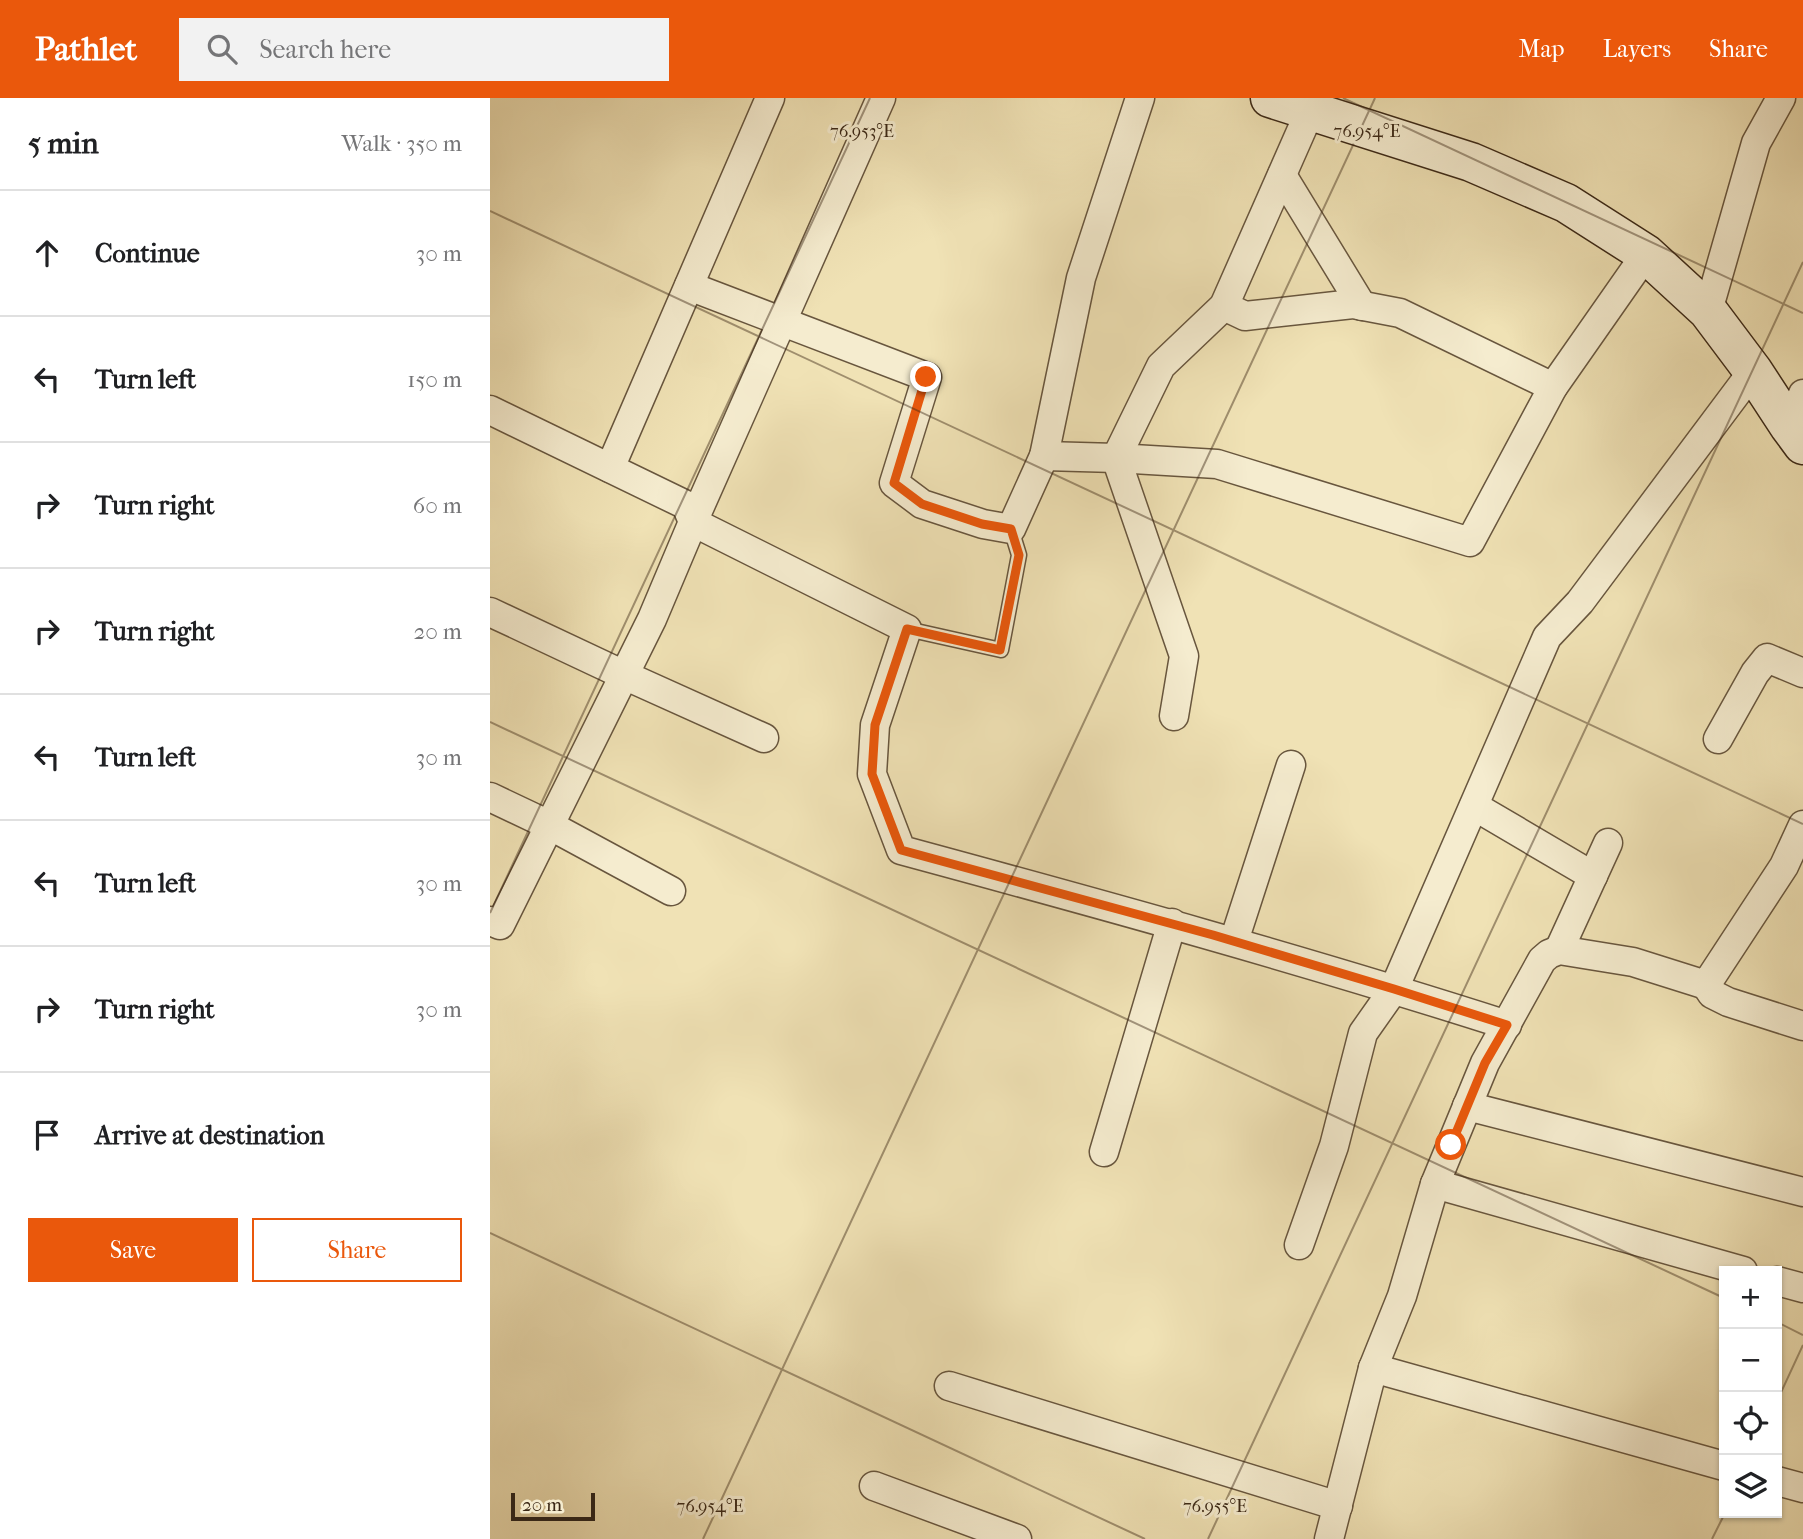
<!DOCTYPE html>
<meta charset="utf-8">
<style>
:root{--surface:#fff;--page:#f2f2f2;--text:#202124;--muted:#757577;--line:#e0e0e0;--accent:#ea580c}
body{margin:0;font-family:"IM FELL French Canon",serif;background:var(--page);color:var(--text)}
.controls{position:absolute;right:21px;bottom:21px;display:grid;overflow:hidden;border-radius:0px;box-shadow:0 2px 5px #0004}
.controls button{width:63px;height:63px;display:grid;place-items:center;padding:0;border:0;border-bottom:2px solid var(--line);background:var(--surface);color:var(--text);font:35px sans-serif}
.scale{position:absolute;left:21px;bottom:18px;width:84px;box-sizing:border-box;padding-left:7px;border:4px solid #3b2816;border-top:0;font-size:19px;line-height:24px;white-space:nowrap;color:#3b2816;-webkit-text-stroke:5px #f5eccf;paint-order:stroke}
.stop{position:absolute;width:21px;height:21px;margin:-16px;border:5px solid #ea580c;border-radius:50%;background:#fff}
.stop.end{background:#ea580c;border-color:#fff;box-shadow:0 2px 7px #0008}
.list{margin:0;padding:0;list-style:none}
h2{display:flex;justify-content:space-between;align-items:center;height:91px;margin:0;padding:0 28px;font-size:30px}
h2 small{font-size:23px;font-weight:400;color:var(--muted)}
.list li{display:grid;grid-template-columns:46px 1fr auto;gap:21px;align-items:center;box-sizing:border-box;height:126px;padding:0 28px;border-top:2px solid var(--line)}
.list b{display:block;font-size:26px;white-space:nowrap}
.list em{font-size:23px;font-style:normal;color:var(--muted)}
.actions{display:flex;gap:14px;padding:21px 28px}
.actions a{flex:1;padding:16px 0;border:2px solid var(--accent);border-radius:0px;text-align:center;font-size:24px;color:var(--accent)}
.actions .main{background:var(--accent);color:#fff}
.icon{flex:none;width:38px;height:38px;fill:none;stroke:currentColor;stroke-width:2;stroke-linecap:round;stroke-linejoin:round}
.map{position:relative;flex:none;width:1313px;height:1441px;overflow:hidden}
header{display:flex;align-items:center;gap:42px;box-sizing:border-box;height:98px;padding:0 35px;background:var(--accent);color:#fff}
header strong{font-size:33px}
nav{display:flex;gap:38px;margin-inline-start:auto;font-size:24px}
.search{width:490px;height:63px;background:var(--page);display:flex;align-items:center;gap:18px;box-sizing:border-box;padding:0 24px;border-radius:0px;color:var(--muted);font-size:26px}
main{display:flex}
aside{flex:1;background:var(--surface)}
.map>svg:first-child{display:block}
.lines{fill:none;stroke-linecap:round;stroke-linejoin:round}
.service-casing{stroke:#68563e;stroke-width:17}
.minor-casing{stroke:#68563e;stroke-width:31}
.secondary-casing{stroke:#3b2816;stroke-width:41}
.service{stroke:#f5eccf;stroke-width:14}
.minor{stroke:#f5eccf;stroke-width:28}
.secondary{stroke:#f5eccf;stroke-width:38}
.route{stroke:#ea580c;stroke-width:9}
.ticks{fill:none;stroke:#3b2816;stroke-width:2;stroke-opacity:0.45}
.ticks-label{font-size:18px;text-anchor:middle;fill:#3b2816;stroke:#f5eccf;stroke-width:6;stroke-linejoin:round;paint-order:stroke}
</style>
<header>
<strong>Pathlet</strong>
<div class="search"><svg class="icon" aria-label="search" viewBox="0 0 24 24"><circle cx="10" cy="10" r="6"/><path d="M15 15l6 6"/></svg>Search here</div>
<nav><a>Map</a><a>Layers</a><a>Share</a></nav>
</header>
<main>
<aside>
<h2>5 min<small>Walk · 350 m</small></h2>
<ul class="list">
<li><svg class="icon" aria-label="ahead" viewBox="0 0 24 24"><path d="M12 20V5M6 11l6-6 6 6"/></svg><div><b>Continue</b></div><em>30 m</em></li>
<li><svg class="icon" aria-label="left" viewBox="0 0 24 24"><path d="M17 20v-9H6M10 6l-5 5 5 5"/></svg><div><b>Turn left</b></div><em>150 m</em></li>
<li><svg class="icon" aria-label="right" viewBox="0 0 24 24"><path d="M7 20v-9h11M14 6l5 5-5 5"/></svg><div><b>Turn right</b></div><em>60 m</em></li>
<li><svg class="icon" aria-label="right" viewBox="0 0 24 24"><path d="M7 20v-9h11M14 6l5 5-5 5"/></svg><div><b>Turn right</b></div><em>20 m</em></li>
<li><svg class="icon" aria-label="left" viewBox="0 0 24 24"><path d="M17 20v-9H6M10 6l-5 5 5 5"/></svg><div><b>Turn left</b></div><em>30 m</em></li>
<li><svg class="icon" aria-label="left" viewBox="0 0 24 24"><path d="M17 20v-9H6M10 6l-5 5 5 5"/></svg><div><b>Turn left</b></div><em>30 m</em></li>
<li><svg class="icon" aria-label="right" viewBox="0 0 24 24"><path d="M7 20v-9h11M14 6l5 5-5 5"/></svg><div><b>Turn right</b></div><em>30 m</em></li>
<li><svg class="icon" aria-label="arrive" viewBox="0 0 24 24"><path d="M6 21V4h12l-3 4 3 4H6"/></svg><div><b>Arrive at destination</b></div></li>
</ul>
<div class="actions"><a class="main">Save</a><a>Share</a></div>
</aside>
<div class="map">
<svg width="1313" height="1441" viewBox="0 0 1313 1441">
<rect width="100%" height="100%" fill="#f0e2b5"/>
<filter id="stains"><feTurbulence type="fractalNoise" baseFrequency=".00286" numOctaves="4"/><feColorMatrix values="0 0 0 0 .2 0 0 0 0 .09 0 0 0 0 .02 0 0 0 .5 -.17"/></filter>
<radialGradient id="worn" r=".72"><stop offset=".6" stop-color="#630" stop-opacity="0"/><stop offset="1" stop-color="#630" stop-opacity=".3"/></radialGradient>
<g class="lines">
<!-- service casing -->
<g class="service-casing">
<path id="service" d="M417,531L511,552L529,457L521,431"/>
</g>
<!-- minor casing -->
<g class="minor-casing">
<g id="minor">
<path d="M391,0L203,424L417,531L385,627L382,676L411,752C614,807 817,863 1017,927"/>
<path d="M792,77L872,208"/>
<path d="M199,188L437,279L404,385L432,406L493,426L521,431L554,358L591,180L650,0"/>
<path d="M734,208L755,218L863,206L910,215L1063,289"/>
<path d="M1218,213L1266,45L1291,0"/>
<path d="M0,312L196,407L203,424L162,521L10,827L0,823"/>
<path d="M1299,328L1313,296"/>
<path d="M554,358L626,360L727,366L980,444L1063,289L1156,156"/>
<path d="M120,370L280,0"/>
<path d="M0,514L134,577L274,640"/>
<path d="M684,618L694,558L626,360L671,268L734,208L820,13"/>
<path d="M1228,641L1265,575L1277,560L1313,575"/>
<path d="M0,699L59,727L181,793"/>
<path d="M984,708L1103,778"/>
<path d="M744,843L801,667"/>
<path d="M1069,852L1118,745"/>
<path d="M1216,887L1222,896L1238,904L1313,928"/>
<path d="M977,1008L1313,1094"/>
<path d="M614,1054L682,825"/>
<path d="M945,1086L1253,1173"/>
<path d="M809,1147L844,1048L873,935L904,891L1057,539L1090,504L1263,273"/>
<path d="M1287,1183L1313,1190"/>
<path d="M883,1270L1234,1368"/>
<path d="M459,1288L848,1408"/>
<path d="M1287,1383L1313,1390"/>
<path d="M384,1388L527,1441"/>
<path d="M839,1441L883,1270L912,1198L945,1086L995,965L1052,862L1059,856L1069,852L1143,864L1216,887L1294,768L1313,727"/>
</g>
</g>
<!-- secondary casing -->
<g class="secondary-casing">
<path id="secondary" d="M780,0L981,64L1076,105L1156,156L1218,213L1263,273L1299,328L1313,347"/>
</g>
<!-- service -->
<use href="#service" class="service"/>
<!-- minor -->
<use href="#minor" class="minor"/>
<!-- secondary -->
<use href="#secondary" class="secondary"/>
</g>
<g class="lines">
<!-- route -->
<path class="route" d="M436,279L404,385L432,406L492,426L521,431L529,457L510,552L417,531L385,627L382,676L411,752L723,837L904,891L1017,927L995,965L961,1047"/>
</g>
<!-- ticks -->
<path class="ticks" d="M853,0L1313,215M0,113L1313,726M0,624L1234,1200M0,815L380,0M0,1135L655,1441M1287,1224L1313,1237M1287,1303L1313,1247M213,1441L885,0M718,1441L1313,164M1222,1441L1235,1415"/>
<g class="ticks-label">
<text x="372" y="39">76.953°E</text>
<text x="877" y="39">76.954°E</text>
<text x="220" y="1414">76.954°E</text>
<text x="725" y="1414">76.955°E</text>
</g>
<rect width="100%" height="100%" filter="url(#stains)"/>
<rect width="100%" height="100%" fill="url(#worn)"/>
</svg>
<div class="controls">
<button>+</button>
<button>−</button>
<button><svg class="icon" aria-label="locate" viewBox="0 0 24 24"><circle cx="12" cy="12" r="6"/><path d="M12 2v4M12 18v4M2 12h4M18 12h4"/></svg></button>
<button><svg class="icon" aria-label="layers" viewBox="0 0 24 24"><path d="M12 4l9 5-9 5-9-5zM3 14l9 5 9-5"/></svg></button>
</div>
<div class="scale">20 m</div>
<div class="stop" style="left:961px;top:1047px"></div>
<div class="stop end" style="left:436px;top:279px"></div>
</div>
</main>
